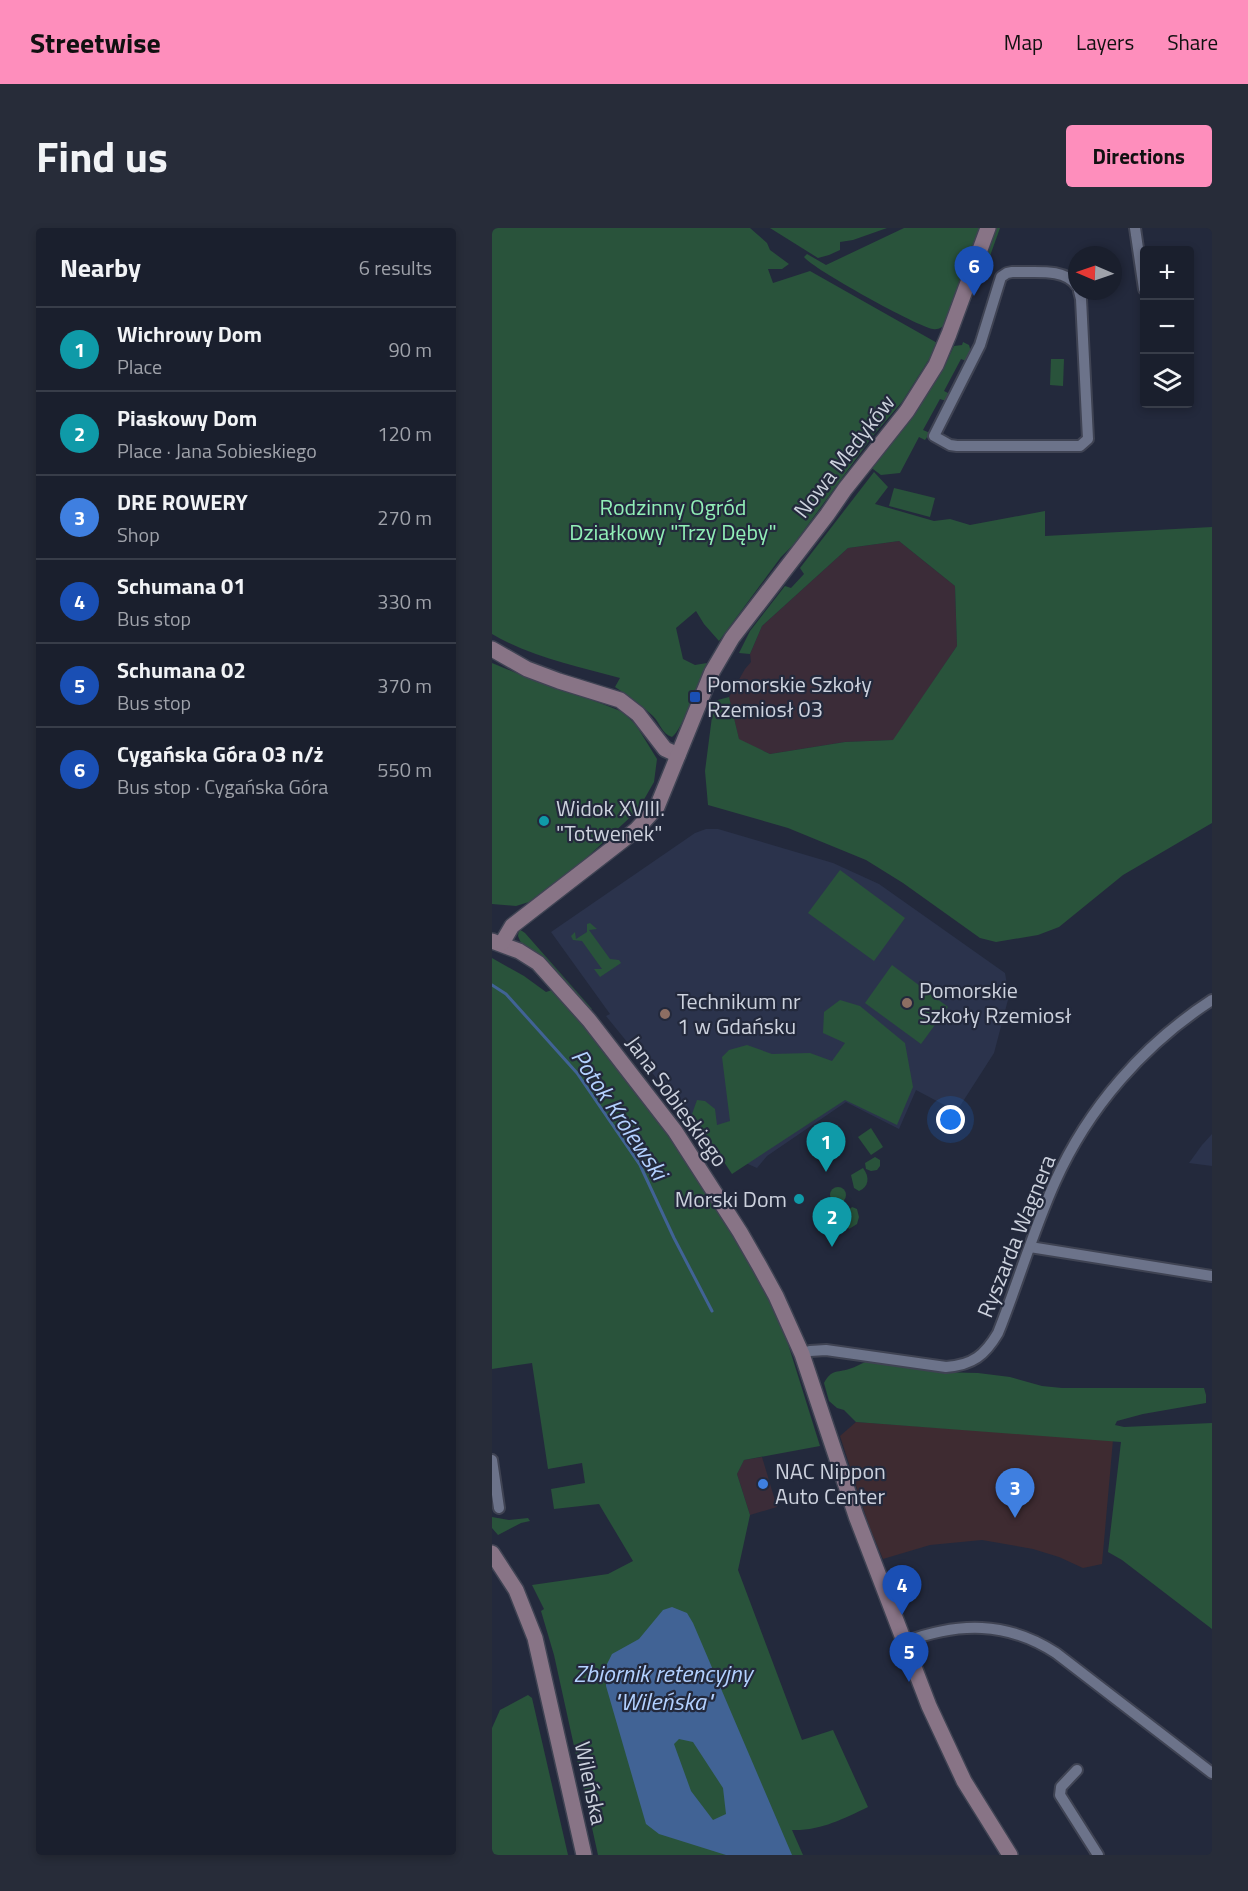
<!DOCTYPE html>
<meta charset="utf-8">
<style>
:root{--surface:#1a1f2d;--page:#272c39;--text:#f1f3f6;--muted:#9fa2aa;--line:#383d49;--accent:#fe8ebc}
body{margin:0;font-family:"Titillium Web",sans-serif;background:var(--page);color:var(--text)}
.controls{position:absolute;right:18px;top:18px;display:grid;overflow:hidden;border-radius:6px;box-shadow:0 3px 9px #0003}
.controls button{width:54px;height:54px;display:grid;place-items:center;padding:0;border:0;border-bottom:2px solid var(--line);background:var(--surface);color:var(--text);font:30px sans-serif}
.compass{position:absolute;left:576px;top:18px;width:54px;height:54px;border-radius:50%;background:var(--surface);box-shadow:0 3px 9px #0003;rotate:272deg}
.you{position:absolute;left:459px;top:892px;width:21px;height:21px;margin:-15px;border:4px solid #fff;border-radius:50%;background:#1a73e8;box-shadow:0 0 0 9px #1a73e833}
.badge{display:grid;place-items:center;width:39px;height:39px;border-radius:50%;background:var(--accent);color:#fff;font-size:20px;font-weight:700}
.pin{position:absolute;translate:-50% -50px;filter:drop-shadow(0 2px 3px #0008)}
.pin::after{content:'';position:absolute;top:32px;width:21px;height:18px;background:inherit;clip-path:polygon(0 0,100% 0,50% 100%)}
.list{margin:0;padding:0;list-style:none}
h2{display:flex;justify-content:space-between;align-items:center;height:78px;margin:0;padding:0 24px;font-size:26px}
h2 small{font-size:20px;font-weight:400;color:var(--muted)}
.list li{display:grid;grid-template-columns:39px 1fr auto;gap:18px;align-items:center;box-sizing:border-box;height:84px;padding:0 24px;border-top:2px solid var(--line)}
.list b{display:block;font-size:22px;white-space:nowrap}
.list p{margin:0;font-size:20px;white-space:nowrap;color:var(--muted)}
.list em{font-size:20px;font-style:normal;color:var(--muted)}
.icon{flex:none;width:33px;height:33px;fill:none;stroke:currentColor;stroke-width:2;stroke-linecap:round;stroke-linejoin:round}
.map{position:relative;flex:none;width:720px;height:1627px;overflow:hidden;border-radius:6px}
header{display:flex;align-items:center;gap:36px;box-sizing:border-box;height:84px;padding:0 30px;background:var(--accent);color:#111}
header strong{font-size:28px}
nav{display:flex;gap:33px;margin-inline-start:auto;font-size:21px}
.intro{display:flex;align-items:center;justify-content:space-between;box-sizing:border-box;height:144px;padding:0 36px}
h1{margin:0;font-size:42px}
.button{padding:15px 27px;border-radius:6px;background:var(--accent);color:#111;font-size:21px;font-weight:700}
main{display:flex;gap:36px;padding:0 36px}
aside{flex:1;background:var(--surface);border-radius:6px;box-shadow:0 3px 9px #0003}
.map>svg:first-child{display:block}
.commercial{fill:#3e2b31}
.industrial{fill:#3b2c38}
.built{fill:#2b334c}
.green{fill:#29533b}
.water{fill:#416395;fill-rule:evenodd}
.lines{fill:none;stroke-linecap:round;stroke-linejoin:round}
.stream{stroke:#416395;stroke-width:3}
.street-casing{stroke:#3f4353;stroke-width:14}
.secondary-casing{stroke:#3f4353;stroke-width:18}
.street{stroke:#6c738a;stroke-width:10}
.secondary{stroke:#887486;stroke-width:15}
.transit-dot{fill:#1a4fb4;stroke:#23293c;stroke-width:2}
.culture-dot{fill:#0f9aa8;stroke:#23293c;stroke-width:2}
.education-dot{fill:#8d6e63;stroke:#23293c;stroke-width:2}
.shop-dot{fill:#3f7fe0;stroke:#23293c;stroke-width:2}
.labels{text-anchor:middle;dominant-baseline:central;stroke-width:4.5;stroke-linejoin:round;paint-order:stroke}
.street-label{font-size:22px;fill:#ccd1dd;stroke:#23293c}
.park-label{font-size:22px;fill:#91efb7;stroke:#23293c}
.poi-label{font-size:22px;fill:#ccd1dd;stroke:#23293c;text-anchor:start}
.water-label{font-size:24px;font-style:italic;fill:#b3d1ff;stroke:#23293c}
</style>
<header>
<strong>Streetwise</strong>
<nav><a>Map</a><a>Layers</a><a>Share</a></nav>
</header>
<div class="intro"><h1>Find us</h1><a class="button">Directions</a></div>
<main>
<aside>
<h2>Nearby<small>6 results</small></h2>
<ul class="list">
<li><span class="badge" style="background:#0f9aa8">1</span><div><b>Wichrowy Dom</b><p>Place</p></div><em>90 m</em></li>
<li><span class="badge" style="background:#0f9aa8">2</span><div><b>Piaskowy Dom</b><p>Place · Jana Sobieskiego</p></div><em>120 m</em></li>
<li><span class="badge" style="background:#3f7fe0">3</span><div><b>DRE ROWERY</b><p>Shop</p></div><em>270 m</em></li>
<li><span class="badge" style="background:#1a4fb4">4</span><div><b>Schumana 01</b><p>Bus stop</p></div><em>330 m</em></li>
<li><span class="badge" style="background:#1a4fb4">5</span><div><b>Schumana 02</b><p>Bus stop</p></div><em>370 m</em></li>
<li><span class="badge" style="background:#1a4fb4">6</span><div><b>Cygańska Góra 03 n/ż</b><p>Bus stop · Cygańska Góra</p></div><em>550 m</em></li>
</ul>
</aside>
<div class="map">
<svg width="720" height="1627" viewBox="0 0 720 1627">
<rect width="100%" height="100%" fill="#23293c"/>
<!-- commercial -->
<path class="commercial" d="M364,1194L621,1212L610,1336L591,1340L567,1329L541,1321L490,1312L438,1317L391,1331L377,1298L348,1208Z"/>
<!-- industrial -->
<g class="industrial">
<path d="M407,313L463,358L465,418L402,512L353,514L278,526L247,512L237,469L253,441L259,434L258,426L270,398L356,320Z"/>
<path d="M270,1229L285,1279L258,1287L245,1246L252,1232Z"/>
</g>
<!-- built -->
<g class="built">
<path d="M214,601H226L341,635L387,656L513,745L517,768L502,825L461,889L458,880L424,862L407,901L354,874L275,928L265,940L240,929L195,882L191,884L186,881L170,857L114,788L118,786L59,704L203,605Z"/>
<path d="M720,906V938L697,935L710,917Z"/>
</g>
<!-- green -->
<g class="green">
<path d="M0,0H258L275,15L278,22L297,36L290,41H276L281,55L318,43L447,116L444,125H441L410,174L380,209L302,316L289,329L227,413L212,396L204,383L184,400L191,431L203,437L215,435C208,450 190,503 180,509C170,506 168,495 161,488C149,477 137,468 123,459L128,450C85,438 39,429 0,406Z"/>
<path d="M278,0H395L361,12L348,14V22L337,27L326,30Z"/>
<path d="M412,0H487L482,15L484,16L454,96C450,99 447,102 441,101C426,99 321,41 312,29L315,26L334,37Z"/>
<path d="M504,0H508L489,53L485,52Z"/>
<path d="M471,114L477,117L479,124L474,133L469,131L452,163L458,166L454,173L448,171L431,202L438,205L433,212L427,209L408,245L389,247L377,238L450,137H453L462,118L470,117Z"/>
<path d="M559,131H572L571,158L558,157Z"/>
<path d="M382,244L396,259L383,276L442,293L458,291L478,297L553,283V308L720,299V595L631,647L567,699L546,707L504,714L488,710L411,655L374,632L296,600L216,577L213,543L222,473L237,469L247,511L278,526L353,514L401,512L465,418L463,358L407,313L356,320L270,398L258,426L247,425L258,403L293,358L299,360L312,346L308,340Z"/>
<path d="M402,260L443,270L438,289L397,278Z"/>
<path d="M0,435L46,454L90,468L131,484L144,497L165,531L162,554L146,582L90,634L37,674L24,678L0,676Z"/>
<path d="M348,642L413,690L382,733L316,685Z"/>
<path d="M98,695L105,701L97,702L118,731L127,732L129,735L108,749L102,741H110L90,713L81,712L79,708L83,704L84,711L95,704V696Z"/>
<path d="M27,701L33,705L100,781L97,782L48,730L29,715L26,708Z"/>
<path d="M0,730L32,748L54,764L60,762L74,776L122,835L206,948L274,1060L292,1103L328,1218L252,1232L245,1246L258,1287L246,1342L310,1512L341,1502L376,1579C351,1591 328,1603 300,1602L311,1627H106L62,1427L49,1383L52,1381L40,1357L116,1346L141,1333L107,1276L62,1281L59,1261L93,1255L90,1235L56,1241L40,1135L0,1141Z"/>
<path d="M400,737L456,779L429,816L373,775Z"/>
<path d="M348,772L368,778L413,815L421,859L405,897L353,872L240,946L200,886L205,872L213,873L223,881L225,897L238,893L230,829L237,822L255,817L280,826L318,825L340,833L353,815L331,805L332,784Z"/>
<path d="M379,900L391,919L379,927L366,909Z"/>
<path d="M383,929L388,932V938L385,942L379,943L374,941L373,935Z"/>
<path d="M371,940C378,949 377,959 367,963L362,960L359,947Z"/>
<circle cx="346" cy="967" r="8"/>
<path d="M360,979L365,981L367,989L365,996L357,1001L349,989Z"/>
<path d="M376,1133L443,1144L486,1145L518,1149L550,1158L570,1160H712L714,1167V1175L651,1186L625,1193L623,1197L632,1199L720,1195V1401L630,1332L616,1324L629,1214L364,1194L352,1182L345,1180L337,1173L332,1155C340,1141 344,1145 357,1141C364,1139 370,1135 376,1133Z"/>
<path d="M0,1289L17,1292L36,1290L38,1293L29,1295L6,1307L0,1300Z"/>
<path d="M36,1467L40,1470L76,1627H0V1500L8,1482Z"/>
</g>
<!-- water -->
<path class="water" d="M180,1379L195,1385L201,1395L300,1627H234L167,1606L154,1596L114,1458L115,1436L120,1426L147,1411L171,1382ZM187,1511L201,1514L231,1560L234,1586L221,1592L199,1563L182,1516Z"/>
<g class="lines">
<!-- stream -->
<path class="stream" d="M0,757L14,766L85,845L148,937L182,1010L220,1083"/>
<!-- street casing -->
<g class="street-casing">
<g id="street">
<path d="M643,0L652,61"/>
<path d="M585,58C573,39 540,45 520,44L515,45L509,49L488,117L442,208L458,217L465,218H588L596,211L589,71L587,63"/>
<path d="M538,1019L720,1048"/>
<path d="M310,1126L318,1123L334,1122L454,1139C481,1137 493,1127 506,1105C526,1055 541,1003 563,954C596,880 652,816 720,772"/>
<path d="M0,1232L7,1280"/>
<path d="M413,1414C466,1394 515,1393 564,1425L720,1545"/>
<path d="M585,1542L569,1559L568,1567L606,1627"/>
</g>
</g>
<!-- secondary casing -->
<g class="secondary-casing">
<g id="secondary">
<path d="M0,421L35,441L67,453L128,472L146,486L173,521L186,527"/>
<path d="M0,713L27,723L46,735L97,792L183,903L248,1004L267,1037L284,1068L310,1126L364,1288L437,1478L472,1553L518,1627"/>
<path d="M10,715L20,698L144,602L165,579L220,444L240,410L335,287L353,261L415,183L444,137L457,106L496,0"/>
<path d="M0,1325L24,1362L43,1410L92,1627"/>
</g>
</g>
<!-- street -->
<use href="#street" class="street"/>
<!-- secondary -->
<use href="#secondary" class="secondary"/>
</g>
<!-- markers -->
<rect class="transit-dot" x="197" y="463" width="12" height="12" rx="3"/>
<g class="culture-dot">
<circle cx="52" cy="593" r="6"/>
<circle cx="307" cy="971" r="6"/>
</g>
<g class="education-dot">
<circle cx="415" cy="775" r="6"/>
<circle cx="173" cy="786" r="6"/>
</g>
<circle class="shop-dot" cx="271" cy="1256" r="6"/>
<g class="labels">
<!-- street labels -->
<g class="street-label">
<text transform="translate(352 228) rotate(-52)">Nowa Medyków</text>
<text transform="translate(185 873) rotate(54)">Jana Sobieskiego</text>
<text transform="translate(524 1008) rotate(-68)">Ryszarda Wagnera</text>
<text transform="translate(99 1555) rotate(78)">Wileńska</text>
</g>
<!-- park labels -->
<g class="park-label">
<text x="181" y="279">Rodzinny Ogród<tspan x="181" dy="25">Działkowy "Trzy Dęby"</tspan></text>
</g>
<!-- poi labels -->
<g class="poi-label">
<text x="215" y="456">Pomorskie Szkoły<tspan x="215" dy="25">Rzemiosł 03</tspan></text>
<text x="64" y="580">Widok XVIII.<tspan x="64" dy="25">"Totwenek"</tspan></text>
<text x="427" y="762">Pomorskie<tspan x="427" dy="25">Szkoły Rzemiosł</tspan></text>
<text x="185" y="773">Technikum nr<tspan x="185" dy="25">1 w Gdańsku</tspan></text>
<text x="295" y="971" text-anchor="end">Morski Dom</text>
<text x="283" y="1243">NAC Nippon<tspan x="283" dy="25">Auto Center</tspan></text>
</g>
<!-- water labels -->
<g class="water-label">
<text transform="translate(128 886) rotate(56)">Potok Królewski</text>
<text x="171" y="1445">Zbiornik retencyjny<tspan x="171" dy="28">"Wileńska"</tspan></text>
</g>
</g>
</svg>
<div class="controls">
<button>+</button>
<button>−</button>
<button><svg class="icon" aria-label="layers" viewBox="0 0 24 24"><path d="M12 4l9 5-9 5-9-5zM3 14l9 5 9-5"/></svg></button>
</div>
<svg class="compass" viewBox="-18 -18 36 36"><path d="M0-13l5 13h-10z" fill="#e53935"/><path d="M0 13l5-13h-10z" fill="#9fa2aa"/></svg>
<div class="you"></div>
<div class="pin badge" style="left:334px;top:944px;background:#0f9aa8">1</div>
<div class="pin badge" style="left:340px;top:1019px;background:#0f9aa8">2</div>
<div class="pin badge" style="left:523px;top:1290px;background:#3f7fe0">3</div>
<div class="pin badge" style="left:410px;top:1387px;background:#1a4fb4">4</div>
<div class="pin badge" style="left:417px;top:1454px;background:#1a4fb4">5</div>
<div class="pin badge" style="left:482px;top:68px;background:#1a4fb4">6</div>
</div>
</main>
